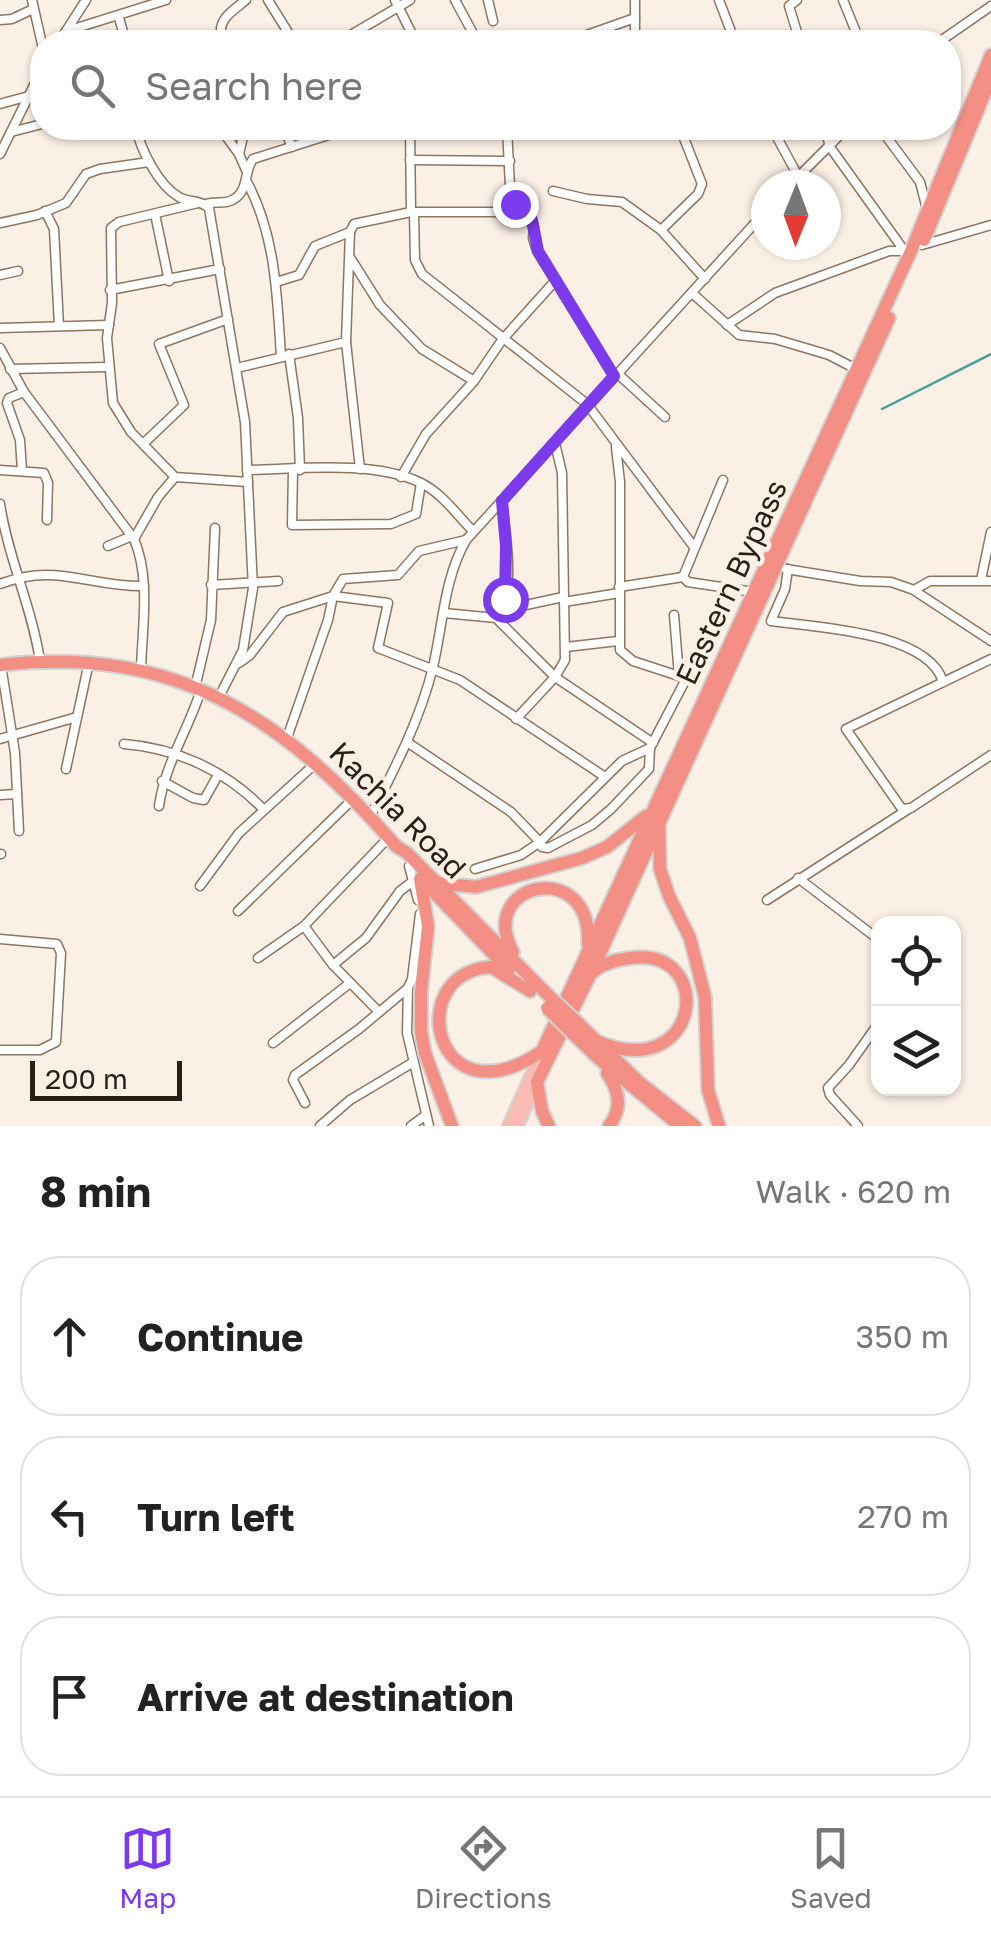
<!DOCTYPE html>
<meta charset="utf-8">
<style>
:root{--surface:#fff;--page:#f2f2f2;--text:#222;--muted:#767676;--line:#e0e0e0;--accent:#7c3aed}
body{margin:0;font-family:"Golos Text",sans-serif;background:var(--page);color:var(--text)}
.controls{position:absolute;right:30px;bottom:30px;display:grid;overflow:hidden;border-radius:20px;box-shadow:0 2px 8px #0004}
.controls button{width:90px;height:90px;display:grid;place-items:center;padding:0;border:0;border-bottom:2px solid var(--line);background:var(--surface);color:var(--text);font:50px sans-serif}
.compass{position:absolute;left:751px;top:170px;width:90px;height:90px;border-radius:50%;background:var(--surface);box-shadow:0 2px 8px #0004;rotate:181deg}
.scale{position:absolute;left:30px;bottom:25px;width:152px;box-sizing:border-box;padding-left:10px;border:5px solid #291f16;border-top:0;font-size:28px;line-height:35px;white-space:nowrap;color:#291f16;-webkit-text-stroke:8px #fbf0e6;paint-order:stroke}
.stop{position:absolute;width:30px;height:30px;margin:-22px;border:8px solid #7c3aed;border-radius:50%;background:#fff}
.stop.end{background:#7c3aed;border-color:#fff;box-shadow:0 2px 10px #0008}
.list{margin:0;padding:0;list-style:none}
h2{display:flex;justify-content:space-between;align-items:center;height:130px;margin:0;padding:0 40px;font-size:42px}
h2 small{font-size:32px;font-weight:400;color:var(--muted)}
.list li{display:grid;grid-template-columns:65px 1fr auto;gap:30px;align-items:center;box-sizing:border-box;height:160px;margin:0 20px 20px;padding:0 20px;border:2px solid var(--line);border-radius:40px}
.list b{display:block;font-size:38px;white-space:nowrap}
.list em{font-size:32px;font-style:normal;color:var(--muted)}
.icon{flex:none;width:55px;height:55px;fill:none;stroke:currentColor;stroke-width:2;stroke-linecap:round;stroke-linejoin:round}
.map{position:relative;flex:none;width:991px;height:1126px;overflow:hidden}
.search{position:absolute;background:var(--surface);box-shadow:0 2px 8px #0004;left:30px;right:30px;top:30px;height:110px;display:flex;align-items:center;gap:25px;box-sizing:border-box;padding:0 35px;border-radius:40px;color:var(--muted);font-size:38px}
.sheet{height:670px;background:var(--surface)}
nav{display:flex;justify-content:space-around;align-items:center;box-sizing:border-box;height:140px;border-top:2px solid var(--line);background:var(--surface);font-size:28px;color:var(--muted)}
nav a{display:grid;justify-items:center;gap:5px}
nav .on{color:var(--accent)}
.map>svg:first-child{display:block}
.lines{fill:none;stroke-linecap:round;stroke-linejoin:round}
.stream{stroke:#4a9c9c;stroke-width:2.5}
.minor-casing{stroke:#8e755f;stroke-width:11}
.major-casing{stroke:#d4d2d0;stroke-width:14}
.highway-casing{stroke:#d4d2d0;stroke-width:16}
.minor{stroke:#fff;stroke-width:8}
.major{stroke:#f8bcb5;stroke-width:10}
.highway{stroke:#f38f84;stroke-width:12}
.highway-bridge-casing{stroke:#d4d2d0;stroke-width:16;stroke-linecap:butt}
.highway-bridge{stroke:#f38f84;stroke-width:12}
.route{stroke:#7c3aed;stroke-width:12}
.labels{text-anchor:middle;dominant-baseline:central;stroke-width:9;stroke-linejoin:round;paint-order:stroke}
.street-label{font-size:30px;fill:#291f16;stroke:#fbf0e6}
</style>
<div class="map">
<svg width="991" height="1126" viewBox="0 0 991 1126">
<rect width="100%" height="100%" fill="#fbf0e6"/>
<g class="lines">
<!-- stream -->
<path class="stream" d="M882,409L991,354"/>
<!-- minor casing -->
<g class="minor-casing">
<g id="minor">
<path d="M32,0L42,44"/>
<path d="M268,0L294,42"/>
<path d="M395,0L416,42"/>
<path d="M455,0L475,37L474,42"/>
<path d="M488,0L493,21"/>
<path d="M635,0V42"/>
<path d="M719,0L735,42"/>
<path d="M797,0L789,6L800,42"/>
<path d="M843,0L860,42"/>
<path d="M119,18L126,42"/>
<path d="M0,20L12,19L33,9"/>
<path d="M67,31L166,0"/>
<path d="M59,42L86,0"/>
<path d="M210,42L221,34C219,18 234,10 246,0"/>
<path d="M339,42L410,0"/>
<path d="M539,42L584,36L635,18"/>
<path d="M939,42L991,6"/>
<path d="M0,104L29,96"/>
<path d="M136,128C141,150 158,185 179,197C189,203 199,199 209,208L245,422L253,588L243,650L219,697"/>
<path d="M220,128L239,154"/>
<path d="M245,128L239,154L246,170"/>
<path d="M284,128L292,147"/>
<path d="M410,128L411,212"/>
<path d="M507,128L510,187L520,215"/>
<path d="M772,128L798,176"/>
<path d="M825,128L830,147L903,249"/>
<path d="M880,128L920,182L927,209"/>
<path d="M11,132L42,124"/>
<path d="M0,154L42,69"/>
<path d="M410,160L510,161"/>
<path d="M247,182C276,236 277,297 281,356"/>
<path d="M790,185L847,128"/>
<path d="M553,191L587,199L622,202L661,230L705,279"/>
<path d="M198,203L119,222L111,228L112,303L107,338L113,403L131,432L175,477L248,482"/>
<path d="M206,204C215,201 223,204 230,201C250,193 243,172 253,159L351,128"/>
<path d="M45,211L54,229L59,326"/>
<path d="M414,213L415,260L422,274L587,404L694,547"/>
<path d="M155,214L169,281"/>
<path d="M0,223L37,215L66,203L86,174L100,169L149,162"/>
<path d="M661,230L698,194L702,184L680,128"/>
<path d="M922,245L991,225"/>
<path d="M351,259L380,305L422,349L474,381"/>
<path d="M0,275L18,271"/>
<path d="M276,282L299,275L315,246L350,232"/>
<path d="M110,290L220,269"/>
<path d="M692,293L739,335L775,339L829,355L856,369"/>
<path d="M727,325L775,293L889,251H911"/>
<path d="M0,328L109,325"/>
<path d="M0,348L24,392L134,539C151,579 142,628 141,670"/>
<path d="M289,354L298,418L300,470"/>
<path d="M237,368L346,342"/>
<path d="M10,369L108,367"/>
<path d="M617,373L665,417"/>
<path d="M143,444L184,405L159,344L228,319"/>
<path d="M616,447L620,482V650L633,661L688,679"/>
<path d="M360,469L346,342L350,232L354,224L411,212H494L526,216L534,227L533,238L537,251L614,376"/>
<path d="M0,470L44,473L48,483L47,520"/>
<path d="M247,470C298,469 374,460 421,483C442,493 457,515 473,531"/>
<path d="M293,470L292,525L391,524L416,514L421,483"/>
<path d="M22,471L20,440L7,403L9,398L24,392"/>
<path d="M401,477L426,434L474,381L502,340L556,280"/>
<path d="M723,480L683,577L688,582L754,592"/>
<path d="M0,504C8,558 32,607 40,661"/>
<path d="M134,539L158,497L175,477"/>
<path d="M108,546L132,536"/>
<path d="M786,569L860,581L891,582L914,590L930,581H991"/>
<path d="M788,569L785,589L771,621C815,627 929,632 943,682"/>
<path d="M981,580L991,532"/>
<path d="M0,584C56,562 88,587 144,586"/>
<path d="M211,585L278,581"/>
<path d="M619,587L683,577"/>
<path d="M915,591L991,641"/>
<path d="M564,602L619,593"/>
<path d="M503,610L563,597"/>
<path d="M444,613L496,618L555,677L653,743"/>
<path d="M674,615L679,676"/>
<path d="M496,618C517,593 505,532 502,501"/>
<path d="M566,647L618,641"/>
<path d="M991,659L846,729L902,809L911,808L991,755"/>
<path d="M239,663L250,655L283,612L333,596L343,579L398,575L419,551L466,540"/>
<path d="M1,665L15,753L19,831"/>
<path d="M195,688L211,620L215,528"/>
<path d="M516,719L555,677L565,660L562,473L555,443"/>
<path d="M287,738L328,620L333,596L388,603L378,648L460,680L605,777"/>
<path d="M0,739L77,717"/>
<path d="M407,742L511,812L540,842L521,855L475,869"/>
<path d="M124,744C176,748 227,771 263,809"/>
<path d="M66,769L89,662"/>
<path d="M162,781L193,798L204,800L218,775"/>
<path d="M0,795L17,794"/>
<path d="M159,806C165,764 188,730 201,690"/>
<path d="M370,817C395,768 420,720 433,667C443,624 444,579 466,540L766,211"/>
<path d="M542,846L540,842L622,761L650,748"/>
<path d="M542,847L548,848L592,825L611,809L649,769L650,748L733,589"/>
<path d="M0,854H1"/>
<path d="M409,866L418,900"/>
<path d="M798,878L878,939"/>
<path d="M200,886L239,833L316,763"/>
<path d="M767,900L907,810"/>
<path d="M238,911L353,799"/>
<path d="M304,926L333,965L379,1012"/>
<path d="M0,939L57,944L61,953L56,1042L40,1050H0"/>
<path d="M258,958L304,926L389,837"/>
<path d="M333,965L366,938L400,891L412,882"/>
<path d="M408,988L407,1033L429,1126"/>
<path d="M273,1043L350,983"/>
<path d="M305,1103L293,1080L295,1075L359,1029L408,988L412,979L420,914"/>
<path d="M320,1126L350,1100L412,1063"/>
<path d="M411,1126L426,1115"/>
<path d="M858,1126L830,1095L828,1088L849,1065L878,1024"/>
</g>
</g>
<!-- major casing -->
<g class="major-casing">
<g id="major">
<path d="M508,1126L541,1052"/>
<path d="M518,1126L537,1082"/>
</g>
</g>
<!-- highway casing -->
<g class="highway-casing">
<g id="highway">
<path d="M924,240L991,78"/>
<path d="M0,665C177,645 284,718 396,846L407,853L552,999"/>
<path d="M659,824L660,869L669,896L690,938L705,997L708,1090L719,1126"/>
<path d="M420,879L428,926L421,992V1031L425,1053L452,1126"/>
<path d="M422,880L509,970"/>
<path d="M438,883L476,887L582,858L607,847L646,816"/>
<path d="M513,952C475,882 592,857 588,943"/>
<path d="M593,972C603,963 616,960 630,958C718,946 701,1088 594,1040"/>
<path d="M530,991L491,967C402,972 433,1126 542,1051L911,251L991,55"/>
<path d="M578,1023L640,1083L695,1126"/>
<path d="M572,1033L598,1058L680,1126"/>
<path d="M607,1073C619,1091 623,1108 609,1126"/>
<path d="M549,1126L542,1111L537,1082L591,973L889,318"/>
</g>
</g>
<!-- minor -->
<use href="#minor" class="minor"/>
<!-- major -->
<use href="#major" class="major"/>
<!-- highway -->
<use href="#highway" class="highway"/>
<!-- highway-bridge casing -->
<g class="highway-bridge-casing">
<g id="highway-bridge">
<path d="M552,999L578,1023"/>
<path d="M547,1008L572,1033"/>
</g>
</g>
<!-- highway-bridge -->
<use href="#highway-bridge" class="highway-bridge"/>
</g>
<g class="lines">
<!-- route -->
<path class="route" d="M505,599L506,546L502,501L614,376L538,251L532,220L520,215L515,204"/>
</g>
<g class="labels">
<!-- street labels -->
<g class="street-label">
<text transform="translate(731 582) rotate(-65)">Eastern Bypass</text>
<text transform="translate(398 810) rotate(45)">Kachia Road</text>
</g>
</g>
</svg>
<div class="controls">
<button><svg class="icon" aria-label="locate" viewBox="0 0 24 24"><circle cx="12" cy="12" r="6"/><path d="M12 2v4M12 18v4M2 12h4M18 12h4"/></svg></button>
<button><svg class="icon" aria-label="layers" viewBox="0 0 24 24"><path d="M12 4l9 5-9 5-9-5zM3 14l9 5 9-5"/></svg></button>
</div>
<svg class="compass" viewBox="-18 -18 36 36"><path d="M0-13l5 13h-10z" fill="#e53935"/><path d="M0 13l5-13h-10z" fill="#767676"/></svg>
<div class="scale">200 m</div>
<div class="stop" style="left:505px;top:599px"></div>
<div class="stop end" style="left:515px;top:204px"></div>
<div class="search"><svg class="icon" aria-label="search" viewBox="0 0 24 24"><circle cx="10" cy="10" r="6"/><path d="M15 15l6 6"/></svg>Search here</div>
</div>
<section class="sheet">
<h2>8 min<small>Walk · 620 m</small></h2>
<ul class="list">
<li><svg class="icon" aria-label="ahead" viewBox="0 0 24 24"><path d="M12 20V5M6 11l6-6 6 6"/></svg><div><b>Continue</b></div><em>350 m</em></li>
<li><svg class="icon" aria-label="left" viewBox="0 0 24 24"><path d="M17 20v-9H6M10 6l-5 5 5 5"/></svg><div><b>Turn left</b></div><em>270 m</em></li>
<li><svg class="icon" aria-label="arrive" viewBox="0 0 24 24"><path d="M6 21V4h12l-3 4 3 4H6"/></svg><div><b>Arrive at destination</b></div></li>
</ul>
</section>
<nav>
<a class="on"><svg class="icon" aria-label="map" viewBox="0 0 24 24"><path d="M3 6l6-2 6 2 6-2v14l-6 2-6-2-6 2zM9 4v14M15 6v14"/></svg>Map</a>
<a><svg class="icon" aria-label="directions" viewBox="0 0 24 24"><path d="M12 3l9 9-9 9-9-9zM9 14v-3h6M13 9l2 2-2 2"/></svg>Directions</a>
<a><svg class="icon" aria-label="saved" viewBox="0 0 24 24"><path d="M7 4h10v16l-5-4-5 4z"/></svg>Saved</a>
</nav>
